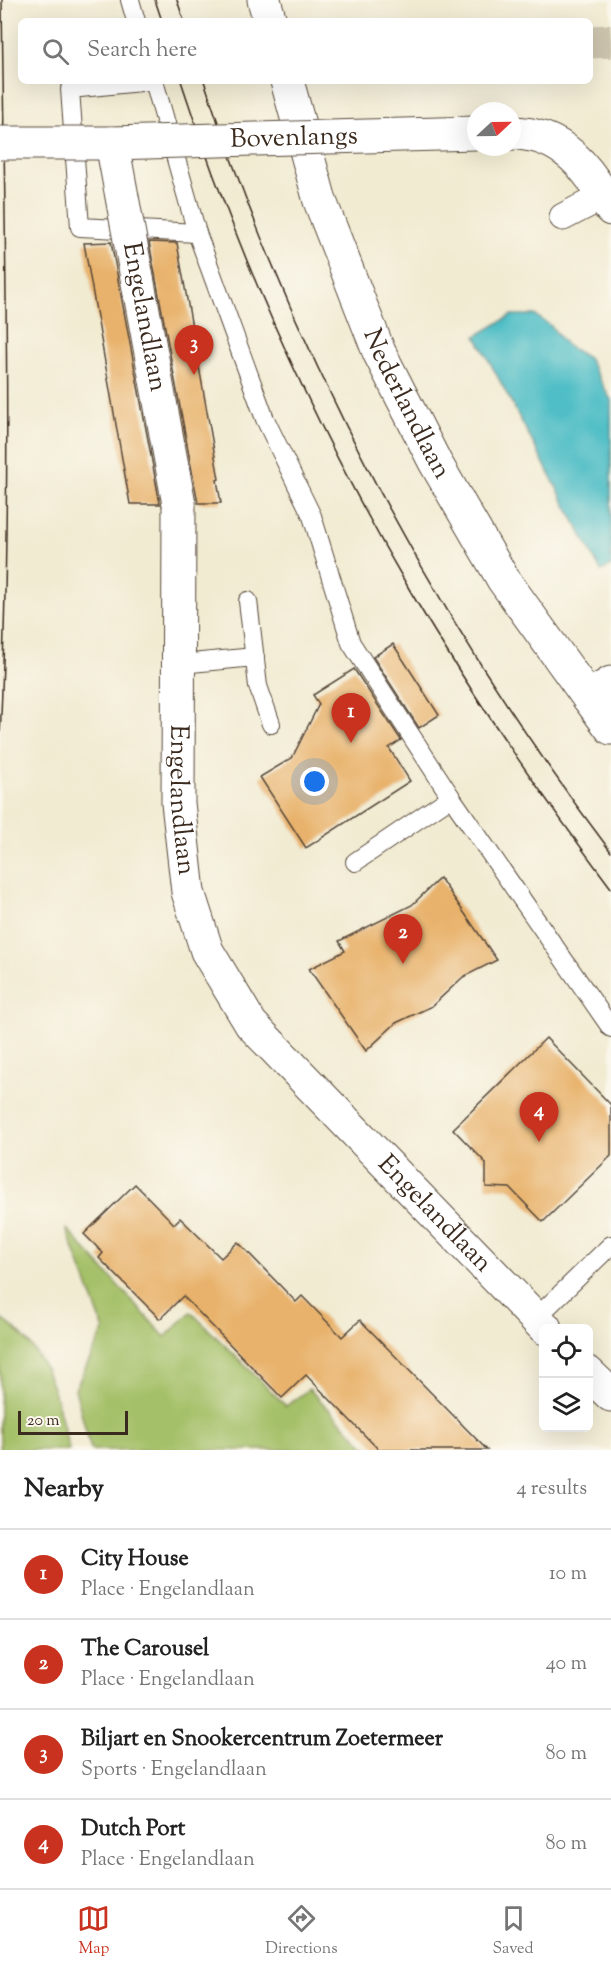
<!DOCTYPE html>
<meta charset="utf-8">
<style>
:root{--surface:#fff;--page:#f2f2f2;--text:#222;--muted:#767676;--line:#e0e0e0;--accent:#c8321e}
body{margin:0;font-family:"Sorts Mill Goudy",serif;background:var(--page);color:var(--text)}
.controls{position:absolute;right:18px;bottom:18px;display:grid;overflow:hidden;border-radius:9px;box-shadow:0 6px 24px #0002}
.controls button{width:54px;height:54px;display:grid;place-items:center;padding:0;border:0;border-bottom:2px solid var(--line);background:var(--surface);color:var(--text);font:30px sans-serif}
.compass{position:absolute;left:467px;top:102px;width:54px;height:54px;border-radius:50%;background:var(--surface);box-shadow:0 6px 24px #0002;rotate:68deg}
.scale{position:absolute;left:18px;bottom:15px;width:110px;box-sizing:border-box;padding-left:6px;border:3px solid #3b2a1e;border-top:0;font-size:16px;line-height:21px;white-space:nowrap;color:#3b2a1e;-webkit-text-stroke:4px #fbf7ec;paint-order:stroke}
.you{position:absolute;left:315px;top:782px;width:21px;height:21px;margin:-15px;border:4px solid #fff;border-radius:50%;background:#1a73e8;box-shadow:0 0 0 9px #1a73e833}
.badge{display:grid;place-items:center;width:39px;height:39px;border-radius:50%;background:var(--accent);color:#fff;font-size:20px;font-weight:700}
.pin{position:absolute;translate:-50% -50px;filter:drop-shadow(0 2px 3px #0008)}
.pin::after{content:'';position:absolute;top:32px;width:21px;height:18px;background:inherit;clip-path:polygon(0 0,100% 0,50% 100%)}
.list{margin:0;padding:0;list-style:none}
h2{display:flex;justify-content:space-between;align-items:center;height:78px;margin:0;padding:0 24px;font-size:26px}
h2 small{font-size:20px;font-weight:400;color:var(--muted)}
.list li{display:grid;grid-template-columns:39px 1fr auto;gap:18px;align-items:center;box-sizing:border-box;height:90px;padding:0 24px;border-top:2px solid var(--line)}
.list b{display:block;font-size:22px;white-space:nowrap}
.list p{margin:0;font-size:20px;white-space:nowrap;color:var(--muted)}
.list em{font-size:20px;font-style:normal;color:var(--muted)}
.icon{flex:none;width:33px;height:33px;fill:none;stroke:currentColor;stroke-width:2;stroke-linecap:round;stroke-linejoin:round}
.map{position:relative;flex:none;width:611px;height:1450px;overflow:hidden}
.search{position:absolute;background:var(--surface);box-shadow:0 6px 24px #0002;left:18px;right:18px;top:18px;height:66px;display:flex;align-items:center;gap:15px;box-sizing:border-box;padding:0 21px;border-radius:9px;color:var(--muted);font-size:22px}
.sheet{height:438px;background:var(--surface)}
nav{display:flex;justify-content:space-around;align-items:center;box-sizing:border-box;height:84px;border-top:2px solid var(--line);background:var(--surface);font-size:16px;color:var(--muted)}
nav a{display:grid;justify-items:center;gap:3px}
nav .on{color:var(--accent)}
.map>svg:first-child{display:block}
.green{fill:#a4c067;stroke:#707542;stroke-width:1.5}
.water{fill:#50bec6;stroke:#467472;stroke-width:1.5}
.building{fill:#e8b26c}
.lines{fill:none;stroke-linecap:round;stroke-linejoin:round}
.minor-tunnel{stroke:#cdc4ae;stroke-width:33;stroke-dasharray:33 16;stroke-linecap:butt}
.service-casing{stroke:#564739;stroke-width:20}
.pedestrian-casing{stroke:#564739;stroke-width:29}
.minor-casing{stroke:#564739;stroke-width:35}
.tertiary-casing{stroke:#564739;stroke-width:35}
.service{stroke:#fff;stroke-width:18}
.pedestrian{stroke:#fff;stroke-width:27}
.minor{stroke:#fff;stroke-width:33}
.tertiary{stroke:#fff;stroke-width:33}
.tram{stroke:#3b2a1e;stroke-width:1.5}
.tertiary-bridge-casing{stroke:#564739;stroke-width:35;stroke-linecap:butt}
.tertiary-bridge{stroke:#fff;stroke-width:33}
.labels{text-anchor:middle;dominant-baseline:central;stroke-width:5;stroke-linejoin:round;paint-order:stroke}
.street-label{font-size:26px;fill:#3b2a1e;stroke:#fbf7ec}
</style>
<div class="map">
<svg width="611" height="1450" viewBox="0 0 611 1450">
<rect width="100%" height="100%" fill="#fbf7ec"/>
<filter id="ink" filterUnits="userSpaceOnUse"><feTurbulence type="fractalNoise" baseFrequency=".0167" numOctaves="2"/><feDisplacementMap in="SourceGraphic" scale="12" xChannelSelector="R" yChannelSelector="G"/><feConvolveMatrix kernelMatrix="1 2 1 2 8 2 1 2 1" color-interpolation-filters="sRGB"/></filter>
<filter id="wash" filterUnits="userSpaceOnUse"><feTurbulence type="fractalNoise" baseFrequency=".008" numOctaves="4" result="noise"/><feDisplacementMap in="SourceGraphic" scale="24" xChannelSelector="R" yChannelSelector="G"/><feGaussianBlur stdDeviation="1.35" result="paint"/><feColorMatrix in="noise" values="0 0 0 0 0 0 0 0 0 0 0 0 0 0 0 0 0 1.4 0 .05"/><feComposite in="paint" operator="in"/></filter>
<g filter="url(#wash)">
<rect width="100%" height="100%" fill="#f1ebd2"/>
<!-- green -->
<g class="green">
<path d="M66,1228L165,1337L191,1312L286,1406L309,1389L369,1450H91L75,1389L104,1330Z"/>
<path d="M0,1318C50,1350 56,1397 69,1450H0Z"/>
</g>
<!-- water -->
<path class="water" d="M512,315H535L551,326L566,345L588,358L611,400V566L601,571L476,336Z"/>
<g id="blocks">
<!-- building -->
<g class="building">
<path d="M111,242L160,504H130L84,243Z"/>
<path d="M149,242L177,243L219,479L217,480L221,503H198Z"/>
<path d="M393,644L439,715L419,728L373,657Z"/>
<path d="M354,669L401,740L389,748L410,781L306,848L260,777L292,758L319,704L313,695Z"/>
<path d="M440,878L497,960L463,977L432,1006L396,1023L366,1051L309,969L345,951L339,941L412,905Z"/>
<path d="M546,1038L611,1105V1156L543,1222L510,1188L486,1187V1163L453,1129Z"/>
<path d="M135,1184L174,1224L180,1218L221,1258L238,1242L296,1302L302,1296L342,1337L360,1320L487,1450H379L306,1375L282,1398L183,1296L160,1319L99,1258L103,1253L84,1234Z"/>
</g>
</g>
</g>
<g filter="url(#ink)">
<use href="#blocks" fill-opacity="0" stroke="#564739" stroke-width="1.5"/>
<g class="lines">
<!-- minor-tunnel -->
<path class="minor-tunnel" d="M590,42L611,41"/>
<!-- service casing -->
<g class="service-casing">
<g id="service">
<path d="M130,0L136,21"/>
<path d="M151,81L70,89L80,227L197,233"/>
<path d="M154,81L197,233L265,419L312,516L351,643L451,797L611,1028"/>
<path d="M248,601L258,686L271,724"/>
<path d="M180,664L255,657"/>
<path d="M355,862L451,797"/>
<path d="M535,1319L611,1245"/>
</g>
</g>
<!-- pedestrian casing -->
<g class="pedestrian-casing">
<path id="pedestrian" d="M563,217L611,192"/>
</g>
<!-- minor casing -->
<g class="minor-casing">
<g id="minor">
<path d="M264,0L270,21"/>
<path id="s1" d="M287,81L320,201L379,352L435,462L503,579L588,697"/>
</g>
</g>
<!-- tertiary casing -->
<g class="tertiary-casing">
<g id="tertiary">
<path d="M512,133C562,133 589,168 611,209"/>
<path id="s2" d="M179,504L178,803L188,892L207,951L251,1024L545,1328"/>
<path d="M611,683L588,697L611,728"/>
<path d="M588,1373L611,1395"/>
</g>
</g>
<!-- service -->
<use href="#service" class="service"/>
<!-- pedestrian -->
<use href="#pedestrian" class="pedestrian"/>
<!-- minor -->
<use href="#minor" class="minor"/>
<!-- tertiary -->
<use href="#tertiary" class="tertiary"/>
<!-- tram -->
<g class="tram">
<path d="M155,0L162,21"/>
<path d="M177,0L184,21"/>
<path d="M181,81C239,259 317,432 412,594C472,696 540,793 611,888"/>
<path d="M204,81C295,358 435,620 611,852"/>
<path d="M0,736C12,491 5,245 2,0"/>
</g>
<!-- tertiary-bridge casing -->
<g class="tertiary-bridge-casing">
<g id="tertiary-bridge">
<path id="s3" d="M0,143H112L476,133"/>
<path id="s4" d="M112,143L179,504"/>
</g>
</g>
<!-- tertiary-bridge -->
<use href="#tertiary-bridge" class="tertiary-bridge"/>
</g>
</g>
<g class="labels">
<!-- street labels -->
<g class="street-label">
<text stroke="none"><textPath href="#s3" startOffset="294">Bovenlangs</textPath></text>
<text stroke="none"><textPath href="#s4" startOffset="177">Engelandlaan</textPath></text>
<text stroke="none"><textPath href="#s1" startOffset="345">Nederlandlaan</textPath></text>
<text stroke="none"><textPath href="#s2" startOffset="296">Engelandlaan</textPath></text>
<text stroke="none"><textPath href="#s2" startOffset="800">Engelandlaan</textPath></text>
</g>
</g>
</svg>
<div class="controls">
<button><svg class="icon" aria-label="locate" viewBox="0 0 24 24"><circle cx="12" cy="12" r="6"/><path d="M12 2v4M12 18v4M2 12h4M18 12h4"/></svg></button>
<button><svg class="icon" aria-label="layers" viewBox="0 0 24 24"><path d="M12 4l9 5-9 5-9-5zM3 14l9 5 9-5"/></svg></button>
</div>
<svg class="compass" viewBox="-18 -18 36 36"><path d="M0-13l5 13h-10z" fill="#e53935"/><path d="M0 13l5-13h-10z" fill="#767676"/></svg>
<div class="scale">20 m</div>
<div class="you"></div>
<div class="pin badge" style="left:351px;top:743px">1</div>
<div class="pin badge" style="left:403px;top:964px">2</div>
<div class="pin badge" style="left:194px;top:375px">3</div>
<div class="pin badge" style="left:539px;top:1142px">4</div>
<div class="search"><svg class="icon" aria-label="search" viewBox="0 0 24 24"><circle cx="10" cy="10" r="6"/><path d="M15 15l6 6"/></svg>Search here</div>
</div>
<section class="sheet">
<h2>Nearby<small>4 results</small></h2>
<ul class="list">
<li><span class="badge">1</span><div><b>City House</b><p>Place · Engelandlaan</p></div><em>10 m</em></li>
<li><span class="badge">2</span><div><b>The Carousel</b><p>Place · Engelandlaan</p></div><em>40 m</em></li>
<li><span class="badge">3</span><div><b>Biljart en Snookercentrum Zoetermeer</b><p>Sports · Engelandlaan</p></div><em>80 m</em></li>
<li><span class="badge">4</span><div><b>Dutch Port</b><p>Place · Engelandlaan</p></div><em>80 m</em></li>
</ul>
</section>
<nav>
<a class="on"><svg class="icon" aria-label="map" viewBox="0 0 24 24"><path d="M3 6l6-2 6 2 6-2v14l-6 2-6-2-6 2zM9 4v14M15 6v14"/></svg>Map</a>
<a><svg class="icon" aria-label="directions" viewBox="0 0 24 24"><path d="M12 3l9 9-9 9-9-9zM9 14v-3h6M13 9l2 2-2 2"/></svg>Directions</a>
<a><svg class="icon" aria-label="saved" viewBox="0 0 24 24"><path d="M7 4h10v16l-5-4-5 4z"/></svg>Saved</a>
</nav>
